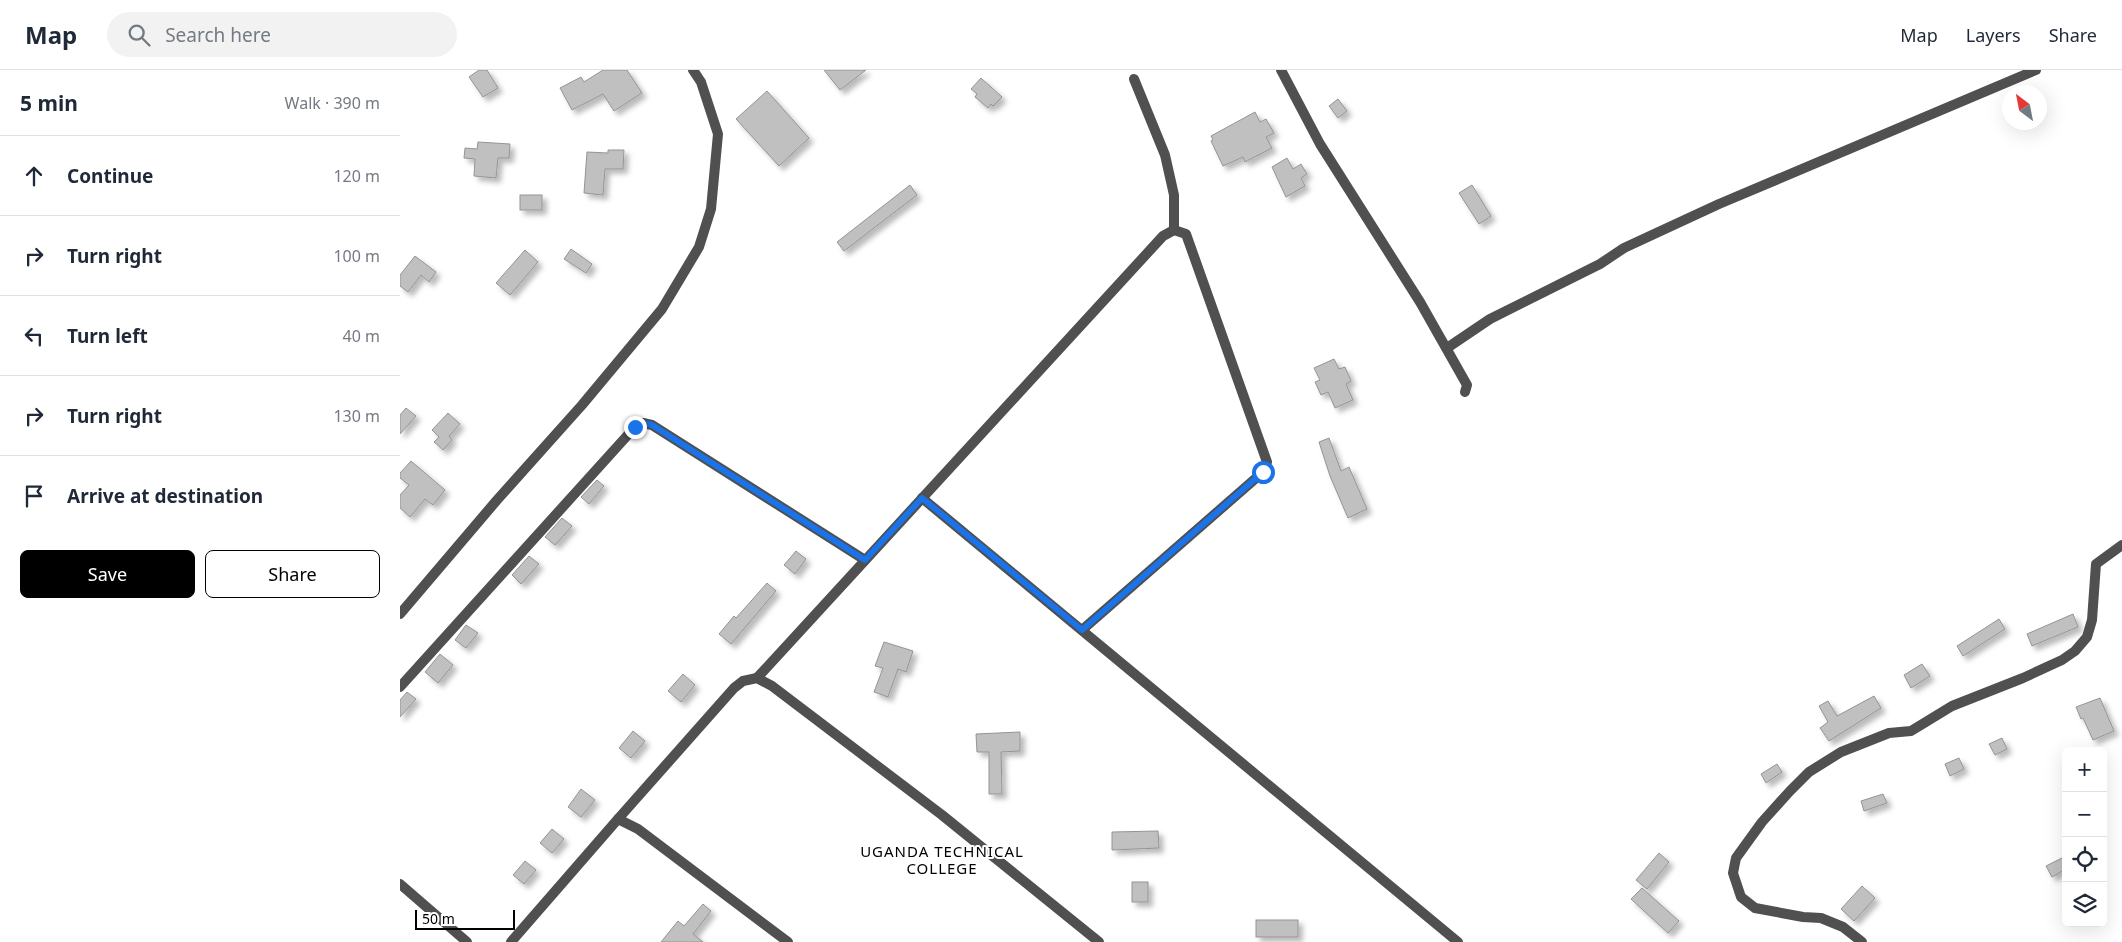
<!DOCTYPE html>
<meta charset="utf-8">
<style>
:root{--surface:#fff;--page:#f2f2f3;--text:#1f2937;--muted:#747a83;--line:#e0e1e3;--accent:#000}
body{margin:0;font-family:"Noto Sans",sans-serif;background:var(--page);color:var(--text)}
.controls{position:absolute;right:15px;bottom:15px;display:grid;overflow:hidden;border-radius:8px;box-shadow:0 5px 20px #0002}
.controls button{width:45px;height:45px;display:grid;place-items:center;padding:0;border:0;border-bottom:1px solid var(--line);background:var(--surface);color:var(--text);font:25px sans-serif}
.compass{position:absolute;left:1602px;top:15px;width:45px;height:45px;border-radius:50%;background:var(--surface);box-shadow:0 5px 20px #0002;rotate:328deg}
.scale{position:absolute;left:15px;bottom:12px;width:100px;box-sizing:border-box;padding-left:5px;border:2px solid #000;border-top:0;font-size:14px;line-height:18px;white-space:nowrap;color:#000;-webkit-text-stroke:4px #fff;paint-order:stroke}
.stop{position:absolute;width:15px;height:15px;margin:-11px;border:4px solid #1a73e8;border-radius:50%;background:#fff}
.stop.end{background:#1a73e8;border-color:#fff;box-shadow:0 1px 5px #0008}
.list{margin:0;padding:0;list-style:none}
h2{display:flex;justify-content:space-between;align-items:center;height:65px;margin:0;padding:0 20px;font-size:21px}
h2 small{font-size:16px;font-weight:400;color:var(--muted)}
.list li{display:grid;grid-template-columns:32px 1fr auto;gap:15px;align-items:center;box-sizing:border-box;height:80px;padding:0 20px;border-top:1px solid var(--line)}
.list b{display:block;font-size:19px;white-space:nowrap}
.list em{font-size:16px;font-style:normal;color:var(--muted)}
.actions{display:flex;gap:10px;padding:15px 20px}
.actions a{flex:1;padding:11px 0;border:1px solid var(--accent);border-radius:8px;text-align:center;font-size:18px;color:var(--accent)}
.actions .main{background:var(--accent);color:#fff}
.icon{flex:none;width:28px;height:28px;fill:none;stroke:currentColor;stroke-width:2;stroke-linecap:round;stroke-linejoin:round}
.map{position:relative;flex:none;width:1722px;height:872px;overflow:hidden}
header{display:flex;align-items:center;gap:30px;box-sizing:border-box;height:70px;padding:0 25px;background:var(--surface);border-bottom:1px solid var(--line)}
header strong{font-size:24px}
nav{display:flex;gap:28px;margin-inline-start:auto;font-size:18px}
.search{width:350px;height:45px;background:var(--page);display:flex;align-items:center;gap:12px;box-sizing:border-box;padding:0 18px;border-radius:28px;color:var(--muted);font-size:19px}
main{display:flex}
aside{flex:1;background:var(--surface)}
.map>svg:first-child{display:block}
.building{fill:#c0c0c0;stroke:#949494;filter:url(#shadow)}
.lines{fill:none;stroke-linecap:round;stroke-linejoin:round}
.minor{stroke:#505050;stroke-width:10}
.route{stroke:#1a73e8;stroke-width:6}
.labels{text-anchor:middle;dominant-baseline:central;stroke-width:4;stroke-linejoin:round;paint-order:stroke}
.quarter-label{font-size:15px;letter-spacing:1px;fill:#000;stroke:#fff}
</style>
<header>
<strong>Map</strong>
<div class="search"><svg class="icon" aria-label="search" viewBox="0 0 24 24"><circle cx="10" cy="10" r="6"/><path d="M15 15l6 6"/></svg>Search here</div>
<nav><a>Map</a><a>Layers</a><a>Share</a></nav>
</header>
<main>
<aside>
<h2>5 min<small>Walk · 390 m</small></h2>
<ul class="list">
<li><svg class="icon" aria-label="ahead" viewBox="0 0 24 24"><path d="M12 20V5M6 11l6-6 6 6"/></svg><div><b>Continue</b></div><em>120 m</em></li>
<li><svg class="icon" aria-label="right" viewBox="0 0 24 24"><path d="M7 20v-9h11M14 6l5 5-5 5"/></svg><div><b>Turn right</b></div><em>100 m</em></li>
<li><svg class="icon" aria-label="left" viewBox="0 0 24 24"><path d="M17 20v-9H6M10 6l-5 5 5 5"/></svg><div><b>Turn left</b></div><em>40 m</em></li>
<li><svg class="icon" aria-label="right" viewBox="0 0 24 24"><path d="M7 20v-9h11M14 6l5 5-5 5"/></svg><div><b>Turn right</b></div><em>130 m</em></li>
<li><svg class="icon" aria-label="arrive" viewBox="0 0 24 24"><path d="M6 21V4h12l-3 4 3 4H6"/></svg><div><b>Arrive at destination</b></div></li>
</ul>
<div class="actions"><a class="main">Save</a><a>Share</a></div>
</aside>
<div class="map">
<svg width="1722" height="872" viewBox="0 0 1722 872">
<defs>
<filter id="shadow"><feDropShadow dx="4.5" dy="4.5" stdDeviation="2.5" flood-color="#0004"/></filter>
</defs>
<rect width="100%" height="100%" fill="#fff"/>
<!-- building -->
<g class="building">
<path d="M79,0H87L98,18L83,27L69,7Z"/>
<path d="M203,0H227L242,23L214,41L203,24L172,40L160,18L181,7L184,12Z"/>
<path d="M424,0H466L440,20Z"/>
<path d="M581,8L602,27L593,36L591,34L588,38L575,27L577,24L571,19Z"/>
<path d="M367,21L409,68L379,96L336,49Z"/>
<path d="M938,29L947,41L938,48L929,36Z"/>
<path d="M855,42L860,52L866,49L874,63L866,67L872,78L845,92L843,87L823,96L811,71L813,70L811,66Z"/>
<path d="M78,72L110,74L109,88H98L96,108L74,106L75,89L64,88L65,78L77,79Z"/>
<path d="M208,80H224L223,99H205L203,125L184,123L187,82L208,83Z"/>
<path d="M887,88L893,99L901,94L907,104L901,108L905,116L886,127L872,97Z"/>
<path d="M510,115L517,125L444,181L437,172Z"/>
<path d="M1072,115L1091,146L1079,154L1059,123Z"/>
<rect x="120" y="125" width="22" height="15"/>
<path d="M171,179L192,194L186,203L164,189Z"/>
<path d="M125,180L138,192L110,225L96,213Z"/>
<path d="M15,186L36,202L29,212L21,205L8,222L0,216V205Z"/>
<path d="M934,289L939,299L945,297L951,311L946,314L953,330L935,338L928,322L921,325L915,312L920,310L914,298Z"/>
<path d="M6,338L16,346L0,364V345Z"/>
<path d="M48,343L60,354L49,366L52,370L43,380L34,372L39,367L32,360Z"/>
<path d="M929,368L941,401L949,397L967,439L948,448L930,406L919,372Z"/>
<path d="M11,391L45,420L33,435L25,429L10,447L0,438V425L9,415L0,408V403Z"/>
<path d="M197,410L204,416L189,434L181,427Z"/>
<path d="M162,448L172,456L155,475L145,467Z"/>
<path d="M396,481L406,489L395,504L384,495Z"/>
<path d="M129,486L139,494L121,514L112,505Z"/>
<path d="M367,513L376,521L331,574L319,564L334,546L336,548Z"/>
<path d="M1673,544L1678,557L1632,576L1627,564Z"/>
<path d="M1599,549L1605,559L1563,586L1557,576Z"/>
<path d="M66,555L78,563L66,578L55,570Z"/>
<path d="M484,572L513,581L506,602L498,599L488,627L474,622L483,598L475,596Z"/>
<path d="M40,584L53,595L38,613L25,602Z"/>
<path d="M1522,594L1530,606L1511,618L1504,605Z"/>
<path d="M283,604L295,615L281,632L268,621Z"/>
<path d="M7,622L16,629L0,647V630Z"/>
<path d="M1474,626L1481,638L1429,671L1420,658L1428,652L1419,636L1428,631L1437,646Z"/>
<path d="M1700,628L1714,661L1693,670L1683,648L1681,649L1676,637Z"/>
<path d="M233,661L245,671L231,688L219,678Z"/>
<path d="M620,662V681L601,682L602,724H589V682H577L576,664Z"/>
<path d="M1602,668L1607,679L1595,685L1589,674Z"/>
<path d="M1559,688L1564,699L1550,706L1545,694Z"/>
<path d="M1377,694L1382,702L1366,713L1361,704Z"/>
<path d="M181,719L195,730L181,747L168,737Z"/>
<path d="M1483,724L1487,733L1464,741L1461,731Z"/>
<path d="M152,759L164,769L152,783L140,773Z"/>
<path d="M758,761L759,778L712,780V762Z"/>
<path d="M1259,783L1269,792L1247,819L1236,810Z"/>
<path d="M1662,788L1666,799L1652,807L1646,796Z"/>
<path d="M125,791L136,800L124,814L113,805Z"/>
<rect x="732" y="812" width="16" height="20"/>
<path d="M1462,816L1475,828L1454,851L1441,839Z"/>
<path d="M1242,818L1279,851L1268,863L1231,829Z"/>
<path d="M303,834L311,841L293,864L303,872H261L278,851L284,856Z"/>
<rect x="856" y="850" width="42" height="17"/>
</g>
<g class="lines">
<!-- minor -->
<g class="minor">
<path d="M881,0L920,74L1020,232L1067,315L1065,322"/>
<path d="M734,9L765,85L774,125V160"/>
<path d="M1047,278L1090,249L1200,194L1224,178L1252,165L1319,134L1636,0"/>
<path d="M522,428L1058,872"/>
<path d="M0,544L97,430L182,335L262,239L299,177L311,139L318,64L301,12L293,0"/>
<path d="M357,608L763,166L774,160L786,164L867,392L863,402L682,560"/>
<path d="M0,617L235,357L243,353L252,355L465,490"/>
<path d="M218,749L334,618L343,611L357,608L372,616L542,745L699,872"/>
<path d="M0,814L67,872"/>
<path d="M111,872L218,749L238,759L388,872"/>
<path d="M1462,872L1443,857L1421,848L1403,847L1355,838L1341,827L1333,803L1336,788L1362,752L1390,721L1409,702L1441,682L1489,663L1511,661L1552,636L1623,608L1662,590L1675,581L1687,567L1692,550L1696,494L1722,475"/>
</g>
</g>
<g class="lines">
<!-- route -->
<path class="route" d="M235,357L243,353L252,355L465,490L522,428L682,560L863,402"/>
</g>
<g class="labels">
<!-- quarter labels -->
<g class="quarter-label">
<text x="542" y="781">UGANDA TECHNICAL<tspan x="542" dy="17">COLLEGE</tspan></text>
</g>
</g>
</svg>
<div class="controls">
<button>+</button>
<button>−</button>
<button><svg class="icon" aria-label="locate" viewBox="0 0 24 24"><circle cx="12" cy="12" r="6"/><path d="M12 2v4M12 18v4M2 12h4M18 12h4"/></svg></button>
<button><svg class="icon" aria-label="layers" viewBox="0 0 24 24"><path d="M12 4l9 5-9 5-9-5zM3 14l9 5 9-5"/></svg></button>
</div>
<svg class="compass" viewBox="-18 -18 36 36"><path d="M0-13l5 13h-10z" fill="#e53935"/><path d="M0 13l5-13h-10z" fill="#747a83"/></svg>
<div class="scale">50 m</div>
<div class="stop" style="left:863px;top:402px"></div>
<div class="stop end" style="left:235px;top:357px"></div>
</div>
</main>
